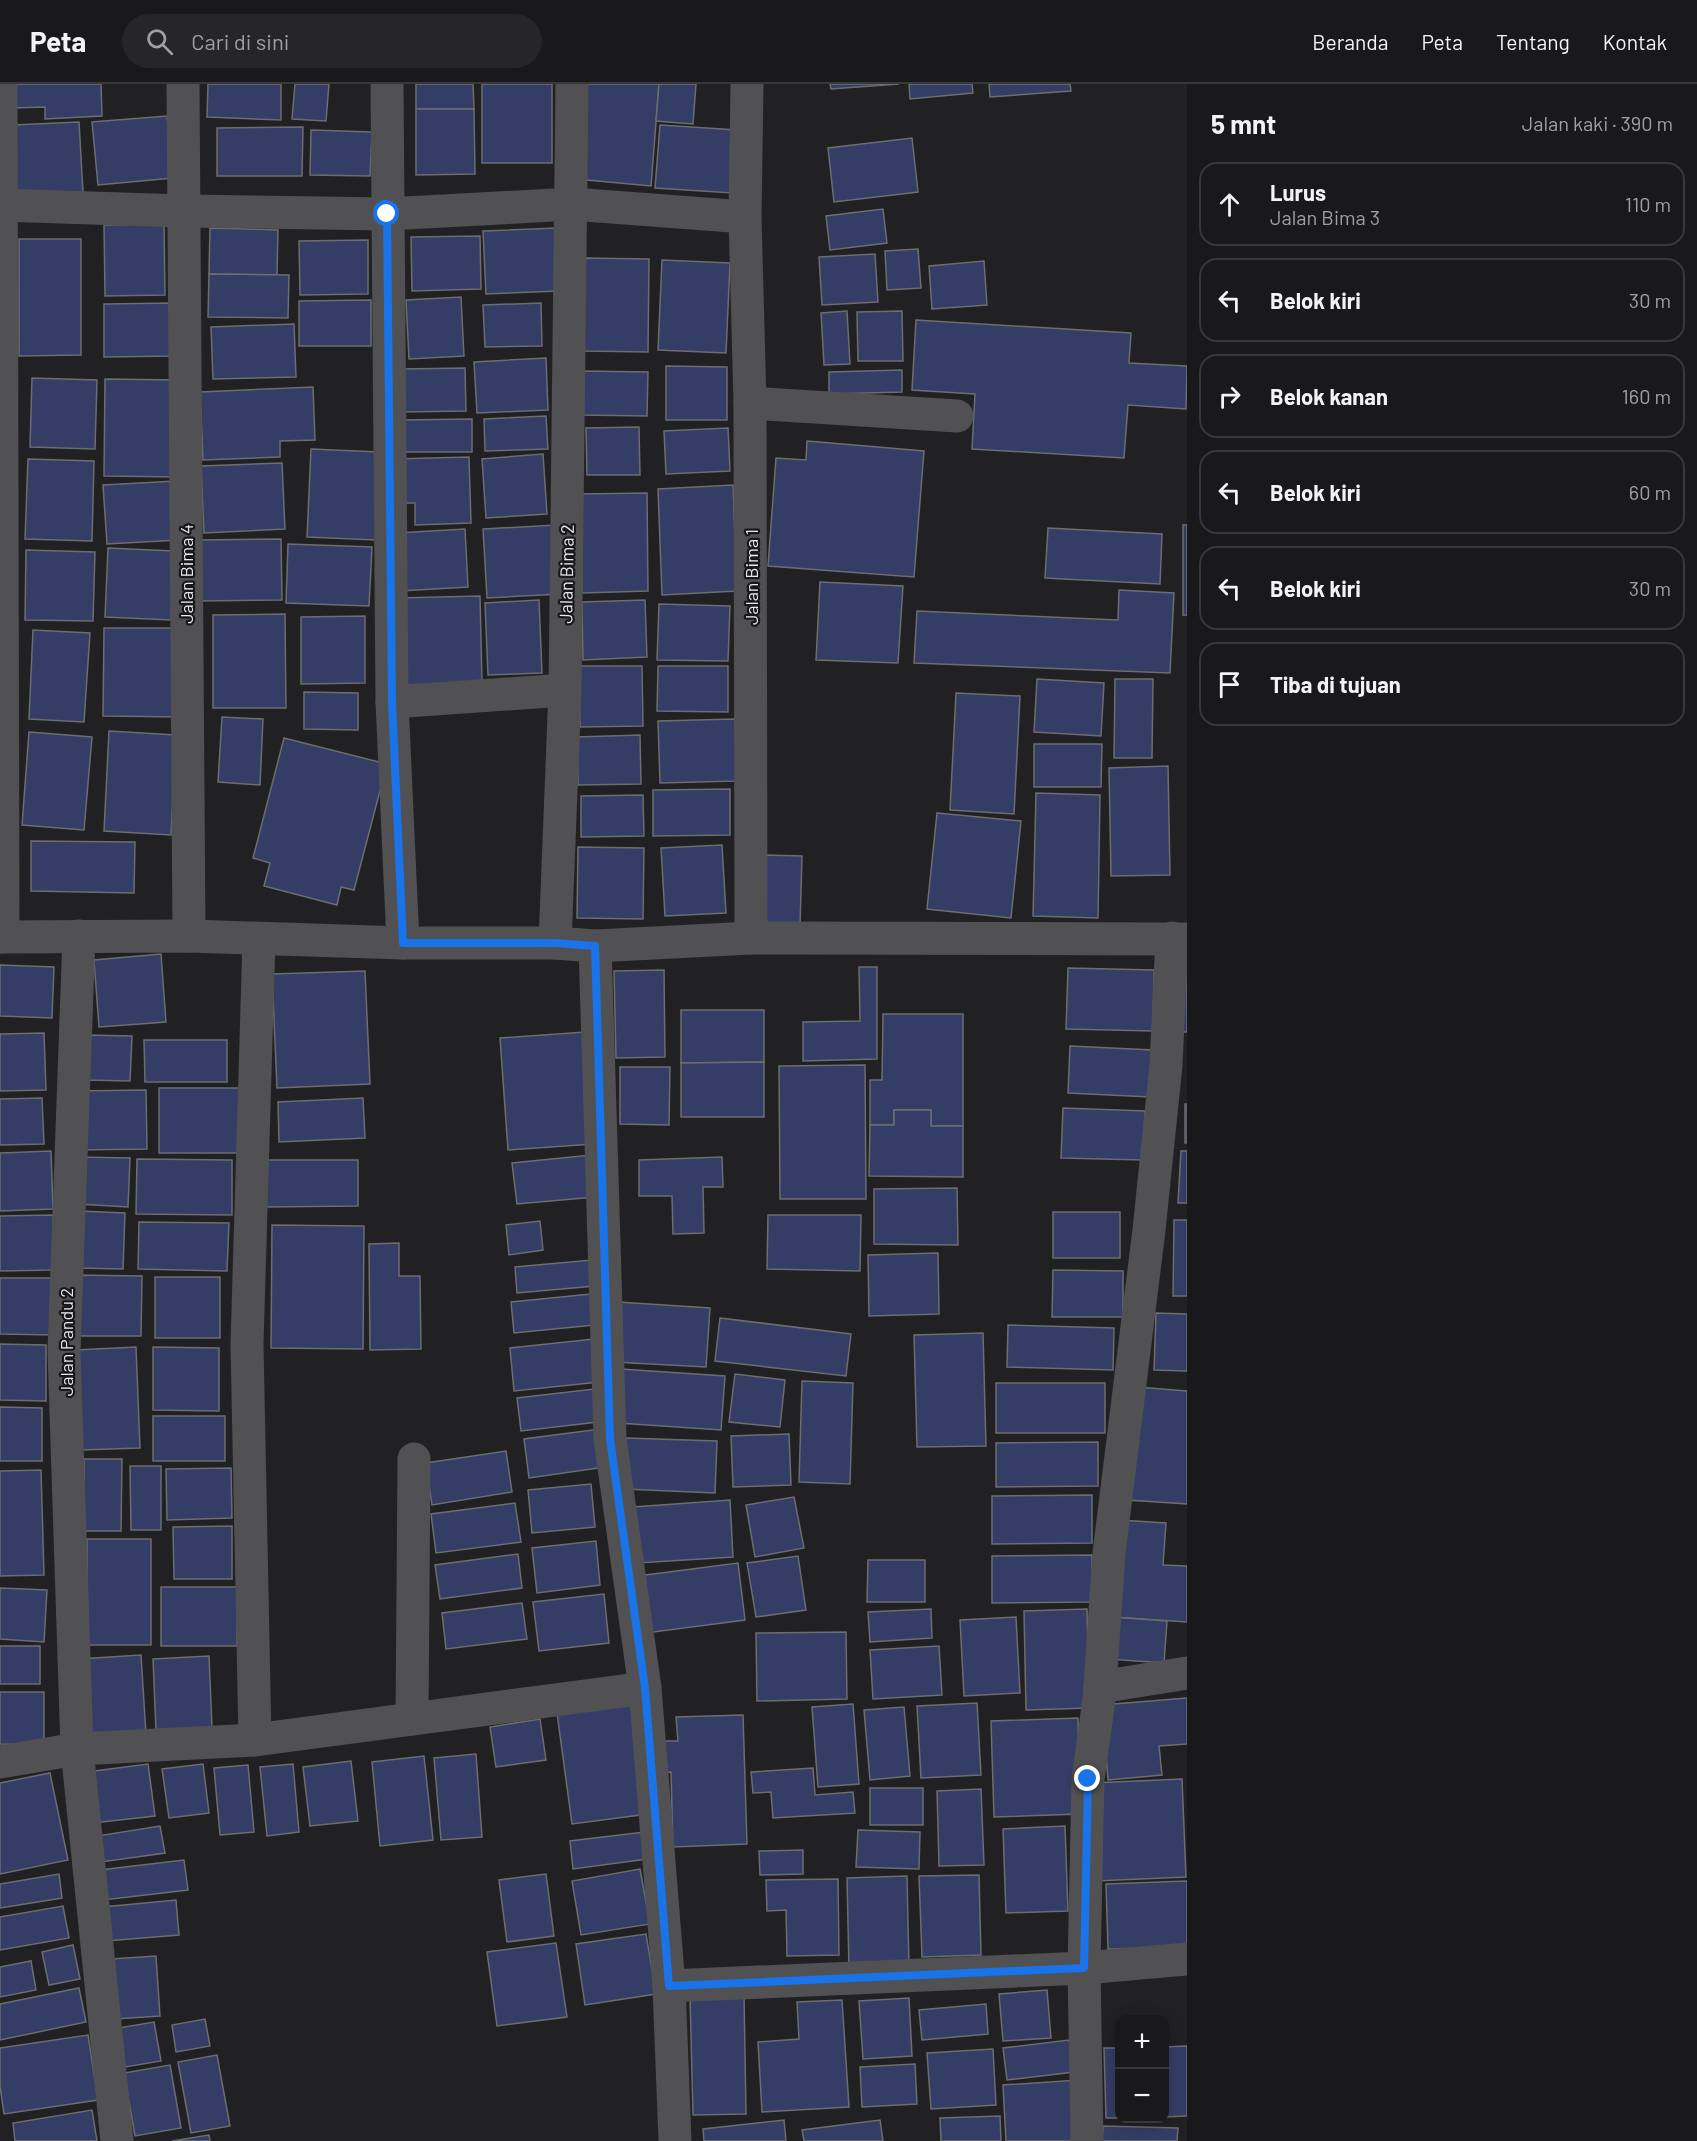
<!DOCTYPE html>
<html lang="id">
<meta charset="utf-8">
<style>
:root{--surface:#19191b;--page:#262628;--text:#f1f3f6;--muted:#9fa0a3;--line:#37383a}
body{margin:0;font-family:Barlow,sans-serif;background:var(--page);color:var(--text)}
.controls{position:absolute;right:18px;bottom:18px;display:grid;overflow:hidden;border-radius:12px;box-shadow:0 3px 15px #0003}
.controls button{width:54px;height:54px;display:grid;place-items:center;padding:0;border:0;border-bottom:2px solid var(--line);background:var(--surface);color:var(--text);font:30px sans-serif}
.stop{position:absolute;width:18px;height:18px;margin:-14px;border:4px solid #1a73e8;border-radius:50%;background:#fff}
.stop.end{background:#1a73e8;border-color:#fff;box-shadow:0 2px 6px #0008}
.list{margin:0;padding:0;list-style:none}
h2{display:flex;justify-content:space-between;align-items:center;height:78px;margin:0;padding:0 24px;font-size:26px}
h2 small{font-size:20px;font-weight:400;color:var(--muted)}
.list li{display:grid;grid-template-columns:39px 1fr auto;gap:18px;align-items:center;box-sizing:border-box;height:84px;margin:0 12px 12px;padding:0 12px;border:2px solid var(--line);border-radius:18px}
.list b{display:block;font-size:22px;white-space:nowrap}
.list p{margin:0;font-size:20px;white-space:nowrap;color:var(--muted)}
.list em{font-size:20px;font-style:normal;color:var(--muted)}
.icon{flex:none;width:33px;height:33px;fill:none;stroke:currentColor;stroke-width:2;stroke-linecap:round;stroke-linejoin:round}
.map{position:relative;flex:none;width:1187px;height:2057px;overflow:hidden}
header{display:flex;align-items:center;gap:36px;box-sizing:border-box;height:84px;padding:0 30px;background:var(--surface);border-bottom:2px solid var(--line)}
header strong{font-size:28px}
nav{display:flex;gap:33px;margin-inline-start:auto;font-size:21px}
.search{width:420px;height:54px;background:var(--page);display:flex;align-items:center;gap:15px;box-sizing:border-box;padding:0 21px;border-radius:33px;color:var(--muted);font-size:22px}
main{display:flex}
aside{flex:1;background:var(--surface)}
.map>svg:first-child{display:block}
.building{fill:#343d65;stroke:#6c6d70;stroke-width:1.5}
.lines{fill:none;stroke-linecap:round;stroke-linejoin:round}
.minor{stroke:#515154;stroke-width:33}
.route{stroke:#1a73e8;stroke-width:8}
.labels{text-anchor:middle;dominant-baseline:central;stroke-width:4.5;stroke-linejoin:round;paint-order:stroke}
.street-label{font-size:18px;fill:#e8e9ea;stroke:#18181a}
</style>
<header>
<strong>Peta</strong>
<div class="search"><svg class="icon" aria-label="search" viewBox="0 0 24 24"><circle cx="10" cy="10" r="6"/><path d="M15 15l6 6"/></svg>Cari di sini</div>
<nav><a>Beranda</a><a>Peta</a><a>Tentang</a><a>Kontak</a></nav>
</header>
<main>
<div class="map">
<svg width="1187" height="2057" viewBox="0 0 1187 2057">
<rect width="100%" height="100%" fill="#212124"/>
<!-- building -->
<g class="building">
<path d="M12,0H101L102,32L45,35V23L13,24Z"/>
<path d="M208,0H281V36L207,33Z"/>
<path d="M295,0H329L326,37L292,35Z"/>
<path d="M416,0H473L474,25H416Z"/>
<rect x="482" y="0" width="70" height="79"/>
<path d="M584,0H659L651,102L576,95Z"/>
<path d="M659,0H696L693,40L656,37Z"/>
<path d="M830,0H899L831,5Z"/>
<path d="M909,0H972L973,9L910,15Z"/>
<path d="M989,0H1070L1071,7L990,13Z"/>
<path d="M416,25H474L475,90L416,91Z"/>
<path d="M167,32L173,94L98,101L92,38Z"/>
<path d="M79,38L83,108L16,111L13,41Z"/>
<path d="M660,41L737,46L733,109L655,104Z"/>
<path d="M303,43L302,92H217V44Z"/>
<path d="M311,46L372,48L370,92L310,91Z"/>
<path d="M912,54L918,108L834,118L828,64Z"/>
<path d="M883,125L887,159L830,166L826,132Z"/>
<path d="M164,140L165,211L105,212L104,141Z"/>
<path d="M210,144L278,146L277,191L209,190Z"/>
<path d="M556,144L559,207L486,210L483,147Z"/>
<path d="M480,152L481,205L412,207L411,153Z"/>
<path d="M19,155H81V271L19,272Z"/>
<path d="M368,156V210L300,211L299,157Z"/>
<path d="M918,165L921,204L887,206L885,167Z"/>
<path d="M875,170L878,218L822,221L819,173Z"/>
<path d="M584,174L649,175L648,268L583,267Z"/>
<path d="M662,176L730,179L726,269L658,266Z"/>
<path d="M984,177L987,221L932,225L929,182Z"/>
<path d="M209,190L289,191L288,234L208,233Z"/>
<path d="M461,213L464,272L409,275L406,216Z"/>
<path d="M371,216V262H299V217Z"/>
<path d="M173,219L174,272L104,273V220Z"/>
<path d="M541,219L542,262L485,263L483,221Z"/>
<path d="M847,227L850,280L824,281L821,229Z"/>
<path d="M902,227L903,277H858L857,228Z"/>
<path d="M916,236L1131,249L1129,279L1187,282L1186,325L1128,321L1124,374L972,365L975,310L912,306Z"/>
<path d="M294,240L296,293L213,295L211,243Z"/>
<path d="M546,274L548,326L477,329L474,278Z"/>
<path d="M666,282L727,283V336H666Z"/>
<path d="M465,284L466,327L402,328L401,285Z"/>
<path d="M902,286V308L829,310V288Z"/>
<path d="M582,287L648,288L647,332L581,331Z"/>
<path d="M32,294L97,296L95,365L30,363Z"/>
<path d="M105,295L180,296L179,393L104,392Z"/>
<path d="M313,303L315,356L280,357V373L203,376L200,308Z"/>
<path d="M546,332L548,365L485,367L484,335Z"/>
<path d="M472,335V368H403V336Z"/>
<path d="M639,343L640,391H587L586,344Z"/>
<path d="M728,344L730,387L666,390L664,347Z"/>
<path d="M807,357L924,367L914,493L768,482L776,374L806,376Z"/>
<path d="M311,365L379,368L376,456L307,453Z"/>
<path d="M543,370L547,430L486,434L482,375Z"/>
<path d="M469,373L471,439L415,441V419H394L393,375Z"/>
<path d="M28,375L94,377L92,457L25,455Z"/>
<path d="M282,379L285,445L204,449L201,382Z"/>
<path d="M176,397L179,456L107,460L103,401Z"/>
<path d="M733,401L737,507L662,511L658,405Z"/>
<path d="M647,409L648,507L582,509L580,410Z"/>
<path d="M556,441L560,510L487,514L483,445Z"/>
<rect x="1183" y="441" width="4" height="90"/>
<path d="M1048,444L1162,450L1160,500L1045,494Z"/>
<path d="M465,445L468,503L400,507L397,449Z"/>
<path d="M281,455L282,516L201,517L200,456Z"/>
<path d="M288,460L372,463L369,522L286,519Z"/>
<path d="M108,464L174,467L171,536L105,533Z"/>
<path d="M26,466L95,468L93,537L25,536Z"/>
<path d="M820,498L903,502L898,579L816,576Z"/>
<path d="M1119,506L1174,509L1170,589L914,579L917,527L1118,536Z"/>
<path d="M480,512L482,599L398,601L397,514Z"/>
<path d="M539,516L542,589L488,591L485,519Z"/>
<path d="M645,516L647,573L583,576L582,518Z"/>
<path d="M659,520L730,522L728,577L657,576Z"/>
<path d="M285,530L286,624H213V531Z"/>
<path d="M365,532V599L301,600V533Z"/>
<path d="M104,544H181V633L103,632Z"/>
<path d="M33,546L90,549L84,638L29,635Z"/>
<path d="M579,582H642L643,642L580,643Z"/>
<path d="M658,582H728V628L657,627Z"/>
<path d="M1037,595L1104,599L1101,652L1034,648Z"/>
<path d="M1115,595H1153L1152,674H1114Z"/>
<path d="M304,608L358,609V646L304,645Z"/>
<path d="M956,609L1020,612L1014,730L950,726Z"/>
<path d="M222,633L263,635L260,701L218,698Z"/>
<path d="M735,635L736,697L660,699L658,637Z"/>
<path d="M109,647L176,651L171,751L104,747Z"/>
<path d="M29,648L92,653L84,746L22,741Z"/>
<path d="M640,651L641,700L578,701L577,653Z"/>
<path d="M284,654L387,680L354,806L341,803L337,821L264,802L270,779L253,774Z"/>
<path d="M1034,660H1102L1101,703H1034Z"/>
<path d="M1168,682L1170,791L1111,792L1109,684Z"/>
<path d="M730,705V751L653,752V706Z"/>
<path d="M1036,709L1100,711L1098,834L1033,832Z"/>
<path d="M643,711L644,752L581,753V712Z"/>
<path d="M937,729L1021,737L1011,834L927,825Z"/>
<path d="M31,757L135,758L134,809L31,807Z"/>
<path d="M722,761L726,829L665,832L661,764Z"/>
<path d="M578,763L644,764L643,835L577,834Z"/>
<path d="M765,771L802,772L800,842L762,840Z"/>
<path d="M161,870L166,938L99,943L94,876Z"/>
<path d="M0,881L54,883L52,934L0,932Z"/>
<path d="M859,883H877V975L803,977V938L860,937Z"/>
<path d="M1068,884L1154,886L1153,947L1066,945Z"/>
<path d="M664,886L665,973L616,974L614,887Z"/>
<path d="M365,887L370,1000L277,1004L272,890Z"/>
<path d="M1180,887H1187V948H1179Z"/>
<path d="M681,926H764V978L681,979Z"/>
<path d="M883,930H963V1042H931V1026H894V1041H870V996H882Z"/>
<path d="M585,948L593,1060L508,1066L500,954Z"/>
<path d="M44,949L46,1006L0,1007V950Z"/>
<path d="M86,951L132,952L130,997L85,996Z"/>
<path d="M144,956H227V998H145Z"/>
<path d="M1070,962L1153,966L1150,1013L1068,1009Z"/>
<path d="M764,978V1033H681V979Z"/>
<path d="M865,981L866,1115H780L779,982Z"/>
<path d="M620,983H670L669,1041L620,1040Z"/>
<rect x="159" y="1004" width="80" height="65"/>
<path d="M146,1006L147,1065L75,1066V1007Z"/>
<path d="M42,1014L44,1060L0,1061V1015Z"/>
<path d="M363,1014L365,1054L279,1058L278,1018Z"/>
<rect x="1185" y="1020" width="2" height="39"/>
<path d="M1063,1024L1145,1027L1143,1076L1061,1074Z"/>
<path d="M894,1026H931V1042H963V1093L869,1092L870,1041H894Z"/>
<path d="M51,1067L53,1125L0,1127V1069Z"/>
<path d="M1181,1067H1187V1119H1178Z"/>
<path d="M591,1071L595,1113L517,1120L512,1079Z"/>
<path d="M78,1073L130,1074L128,1123L77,1120Z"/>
<path d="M722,1073L723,1103H703L704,1149L673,1150L672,1112H639V1076Z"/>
<path d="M137,1075L232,1076V1131L136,1130Z"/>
<path d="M266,1076H358V1122L266,1123Z"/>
<path d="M957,1104L958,1161L874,1160V1105Z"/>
<path d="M80,1127L125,1129L123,1185L78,1184Z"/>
<rect x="1053" y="1128" width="67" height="46"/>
<path d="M53,1131V1186L0,1187V1132Z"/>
<path d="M768,1131H861L860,1187L767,1185Z"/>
<path d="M1174,1136H1187V1212H1173Z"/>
<path d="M540,1137L543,1166L509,1171L506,1141Z"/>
<path d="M139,1138L229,1139L227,1187L138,1185Z"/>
<path d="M272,1141L364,1142L363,1265L271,1264Z"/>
<path d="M399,1159V1192H420L421,1265L370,1266L369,1160Z"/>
<path d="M938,1169L939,1230L869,1232L868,1171Z"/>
<path d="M592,1176L595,1202L517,1209L515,1183Z"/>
<path d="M1053,1186L1123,1187V1233H1052Z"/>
<path d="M74,1191L142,1192L141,1252H73Z"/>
<rect x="155" y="1193" width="65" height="61"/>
<path d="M0,1194H55L54,1251L0,1250Z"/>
<path d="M601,1209L604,1240L514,1249L511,1218Z"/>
<path d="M618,1218L710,1224L706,1283L614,1278Z"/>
<path d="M1156,1229L1187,1230V1287L1154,1286Z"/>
<path d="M720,1234L851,1250L846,1292L715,1277Z"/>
<path d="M1008,1241L1114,1244L1113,1286L1007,1283Z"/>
<path d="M983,1249L986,1362L917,1363L914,1251Z"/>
<path d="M594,1255L599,1298L514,1307L510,1264Z"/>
<path d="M0,1260L46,1261V1317L0,1316Z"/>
<path d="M136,1263L140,1364L81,1366L76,1266Z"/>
<path d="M153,1263L219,1264V1327L153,1326Z"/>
<path d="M621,1285L725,1292L721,1346L618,1339Z"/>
<path d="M735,1290L785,1296L780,1343L729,1338Z"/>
<path d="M802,1297L853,1299L850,1400L799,1398Z"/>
<rect x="996" y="1299" width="109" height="50"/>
<path d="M1137,1303L1187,1307V1420L1127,1416Z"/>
<path d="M594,1305L598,1338L521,1347L517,1314Z"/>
<path d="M0,1323L42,1324V1377H0Z"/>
<rect x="153" y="1332" width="72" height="45"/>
<path d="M600,1345L605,1383L529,1394L524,1355Z"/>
<path d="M789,1350L791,1401L733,1403L731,1352Z"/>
<path d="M626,1354L717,1357L715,1409L624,1405Z"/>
<path d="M1098,1358V1402L996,1403V1359Z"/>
<path d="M506,1367L512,1408L432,1421L426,1379Z"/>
<path d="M84,1375H122L121,1447H84Z"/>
<path d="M130,1382H161V1446H131Z"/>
<path d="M231,1384L232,1434L167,1436L166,1385Z"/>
<path d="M41,1386L44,1491L0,1492V1387Z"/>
<path d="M591,1400L595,1443L532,1449L528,1406Z"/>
<path d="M1092,1411V1459L992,1460V1412Z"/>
<path d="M794,1413L804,1464L755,1473L746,1421Z"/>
<path d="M730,1416L733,1473L637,1479L633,1423Z"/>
<path d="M515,1419L521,1458L436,1469L431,1430Z"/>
<path d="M1119,1436L1166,1439L1163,1481L1187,1482V1538L1112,1533Z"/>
<path d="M232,1442V1495H174L173,1443Z"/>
<rect x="87" y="1455" width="64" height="106"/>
<path d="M596,1457L600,1501L537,1509L532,1464Z"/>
<path d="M518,1470L522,1504L440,1515L435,1481Z"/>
<path d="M1092,1471V1518L992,1519V1472Z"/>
<path d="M798,1472L806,1526L756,1533L747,1479Z"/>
<path d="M868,1476H925V1518H867Z"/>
<path d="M738,1479L745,1536L646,1549L638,1492Z"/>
<rect x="161" y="1503" width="76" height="59"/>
<path d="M0,1504L47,1506L44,1558L0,1555Z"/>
<path d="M604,1510L609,1559L539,1567L533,1518Z"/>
<path d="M522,1519L527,1555L446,1565L442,1529Z"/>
<path d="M931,1525L932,1554L870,1558L868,1528Z"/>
<path d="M1087,1525L1089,1624L1026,1626L1024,1527Z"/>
<path d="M1016,1533L1020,1609L964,1612L960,1536Z"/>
<path d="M1112,1533L1167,1537L1164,1579L1109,1575Z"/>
<path d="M846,1548L847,1615L757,1617L756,1549Z"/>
<rect x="0" y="1562" width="40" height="38"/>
<path d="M939,1562L942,1611L873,1615L870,1566Z"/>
<path d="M141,1571L146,1650L84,1654L79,1575Z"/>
<path d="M209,1572L212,1644L156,1646L153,1575Z"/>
<path d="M0,1608H44V1661L0,1660Z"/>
<path d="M1187,1614V1660L1159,1662L1162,1691L1108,1696L1102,1621Z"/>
<path d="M633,1619L648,1730L572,1740L557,1629Z"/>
<path d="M977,1619L981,1691L921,1694L917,1622Z"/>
<path d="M853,1620L859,1700L818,1703L812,1623Z"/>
<path d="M904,1623L910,1692L870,1696L864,1626Z"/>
<path d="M743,1631L747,1760L673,1763L671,1688L656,1689L655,1657H678L676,1633Z"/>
<path d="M1078,1634L1080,1730L994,1733L991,1637Z"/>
<path d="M540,1635L546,1676L496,1683L490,1643Z"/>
<path d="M476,1670L482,1753L441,1756L434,1674Z"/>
<path d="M424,1672L433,1756L380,1762L372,1678Z"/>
<path d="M351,1677L358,1737L310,1742L303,1683Z"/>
<path d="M148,1680L155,1732L93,1739L87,1688Z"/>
<path d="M203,1680L209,1729L169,1734L162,1685Z"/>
<path d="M293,1680L299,1748L267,1752L260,1683Z"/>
<path d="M248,1681L254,1748L220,1751L214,1684Z"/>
<path d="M813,1684L815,1711L853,1708L855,1729L773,1734L771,1708L753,1709L751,1688Z"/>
<path d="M50,1689L68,1776L0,1790V1699Z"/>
<path d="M1182,1695L1186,1793L1095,1797L1091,1699Z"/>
<rect x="870" y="1704" width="53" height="37"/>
<path d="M981,1705L984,1781L939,1782L937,1707Z"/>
<path d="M160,1742L165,1769L101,1778L97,1752Z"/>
<path d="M1065,1742L1068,1827L1006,1829L1003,1745Z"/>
<path d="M858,1746L920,1748L919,1785L856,1783Z"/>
<path d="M644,1748L647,1775L573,1785L570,1757Z"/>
<path d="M803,1766V1790L760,1791L759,1767Z"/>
<path d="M184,1776L188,1806L103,1816L100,1786Z"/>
<path d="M640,1785L650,1840L581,1851L572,1797Z"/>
<path d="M59,1790L62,1814L0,1824V1800Z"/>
<path d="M546,1790L554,1852L507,1858L499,1796Z"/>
<path d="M979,1791L981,1871L922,1873L919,1792Z"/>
<path d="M907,1792L909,1884L849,1885L847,1794Z"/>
<path d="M838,1795L839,1871L787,1872L786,1826L767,1827L766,1796Z"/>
<path d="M1187,1797V1863L1108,1865L1106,1800Z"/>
<path d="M176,1816L179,1851L106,1857L103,1823Z"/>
<path d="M63,1822L69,1854L0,1866V1833Z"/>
<path d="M646,1850L656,1910L585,1921L576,1860Z"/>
<path d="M556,1859L567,1933L497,1942L487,1868Z"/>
<path d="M73,1861L80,1895L49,1901L42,1868Z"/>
<path d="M156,1872L160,1932L115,1935L111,1875Z"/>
<path d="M31,1877L36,1906L0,1913V1883Z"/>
<path d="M79,1904L86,1938L0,1956V1920Z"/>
<path d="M1047,1906L1051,1954L1003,1957L999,1910Z"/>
<path d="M744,1911L746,2030L693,2031L690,1912Z"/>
<path d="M909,1914L912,1972L863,1975L859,1917Z"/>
<path d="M842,1916L849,2023L762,2028L758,1958L799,1955L797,1918Z"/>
<path d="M986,1920L988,1950L922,1956L919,1926Z"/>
<path d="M205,1935L210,1962L176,1968L172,1941Z"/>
<path d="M154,1938L161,1977L125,1983L118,1944Z"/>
<path d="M88,1951L98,2016L4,2030L0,2002V1964Z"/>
<path d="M1069,1956L1074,1988L1007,1996L1003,1964Z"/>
<path d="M1187,1962V2032L1164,2033V1963Z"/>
<path d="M1104,1964H1120V2034H1106Z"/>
<path d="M993,1965L996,2021L931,2025L927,1969Z"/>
<path d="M217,1971L230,2042L191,2049L178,1978Z"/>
<path d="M915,1980L917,2020L862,2023L860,1983Z"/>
<path d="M170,1981L181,2044L135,2052L124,1989Z"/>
<path d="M1079,1996L1082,2057H1006L1003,2001Z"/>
<path d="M92,2026L97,2057H15L13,2039Z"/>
<path d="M1000,2032L1001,2057H941L940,2034Z"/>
<path d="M784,2036L786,2057H704L703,2045Z"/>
<path d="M880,2036L883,2057H804L802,2046Z"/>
<path d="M1103,2042L1178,2044L1177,2057H1102Z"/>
<path d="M209,2051L210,2057H172Z"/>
</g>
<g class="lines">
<!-- minor -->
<g class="minor">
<path d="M1,0L3,853"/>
<path d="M183,0L189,852"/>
<path d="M387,0L392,618L403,859"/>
<path d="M747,0L745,133L750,319L751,854"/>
<path d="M0,121L183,127L387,130L572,120L745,133"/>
<path d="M750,319L957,332"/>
<path d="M392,618L565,606"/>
<path d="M79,852L64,1267L77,1665L117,2057"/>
<path d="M0,853L189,852L403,859H555L595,862L751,854L1187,855"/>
<path d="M555,859L565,606L572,0"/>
<path d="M595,862L610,1355L645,1604L669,1902L675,2057"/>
<path d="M1100,1603L1187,1589"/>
<path d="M412,1635L414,1375"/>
<path d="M255,1656L247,1260L259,855"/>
<path d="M0,1678L77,1665L255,1656L645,1604"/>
<path d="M669,1902L1084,1884L1187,1875"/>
<path d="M1087,2057L1084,1884L1088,1695L1099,1616L1109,1469L1149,1146L1166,981L1172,854"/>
</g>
</g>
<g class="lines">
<!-- route -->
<path class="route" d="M387,130L392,618L403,859H555L595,862L610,1355L645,1604L669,1902L1084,1884L1088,1695"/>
</g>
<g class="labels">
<!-- street labels -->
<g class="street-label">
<text transform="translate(186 490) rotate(-90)">Jalan Bima 4</text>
<text transform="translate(566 490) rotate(-89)">Jalan Bima 2</text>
<text transform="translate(751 493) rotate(-90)">Jalan Bima 1</text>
<text transform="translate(66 1258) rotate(-90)">Jalan Pandu 2</text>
</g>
</g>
</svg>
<div class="controls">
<button>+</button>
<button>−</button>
</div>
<div class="stop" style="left:387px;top:130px"></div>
<div class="stop end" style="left:1088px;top:1695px"></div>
</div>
<aside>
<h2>5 mnt<small>Jalan kaki · 390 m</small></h2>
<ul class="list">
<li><svg class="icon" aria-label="ahead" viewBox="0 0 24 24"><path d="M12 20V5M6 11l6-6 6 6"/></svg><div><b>Lurus</b><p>Jalan Bima 3</p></div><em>110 m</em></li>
<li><svg class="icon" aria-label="left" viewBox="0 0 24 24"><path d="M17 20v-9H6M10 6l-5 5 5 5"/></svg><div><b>Belok kiri</b></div><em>30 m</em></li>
<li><svg class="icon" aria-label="right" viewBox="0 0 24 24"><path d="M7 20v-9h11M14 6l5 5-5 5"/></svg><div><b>Belok kanan</b></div><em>160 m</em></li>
<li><svg class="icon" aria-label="left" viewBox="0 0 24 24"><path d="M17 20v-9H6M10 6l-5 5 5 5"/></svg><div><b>Belok kiri</b></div><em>60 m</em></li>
<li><svg class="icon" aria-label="left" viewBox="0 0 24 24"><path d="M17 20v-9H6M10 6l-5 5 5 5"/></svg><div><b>Belok kiri</b></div><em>30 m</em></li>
<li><svg class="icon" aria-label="arrive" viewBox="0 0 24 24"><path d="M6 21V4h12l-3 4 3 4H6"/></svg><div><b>Tiba di tujuan</b></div></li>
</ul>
</aside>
</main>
